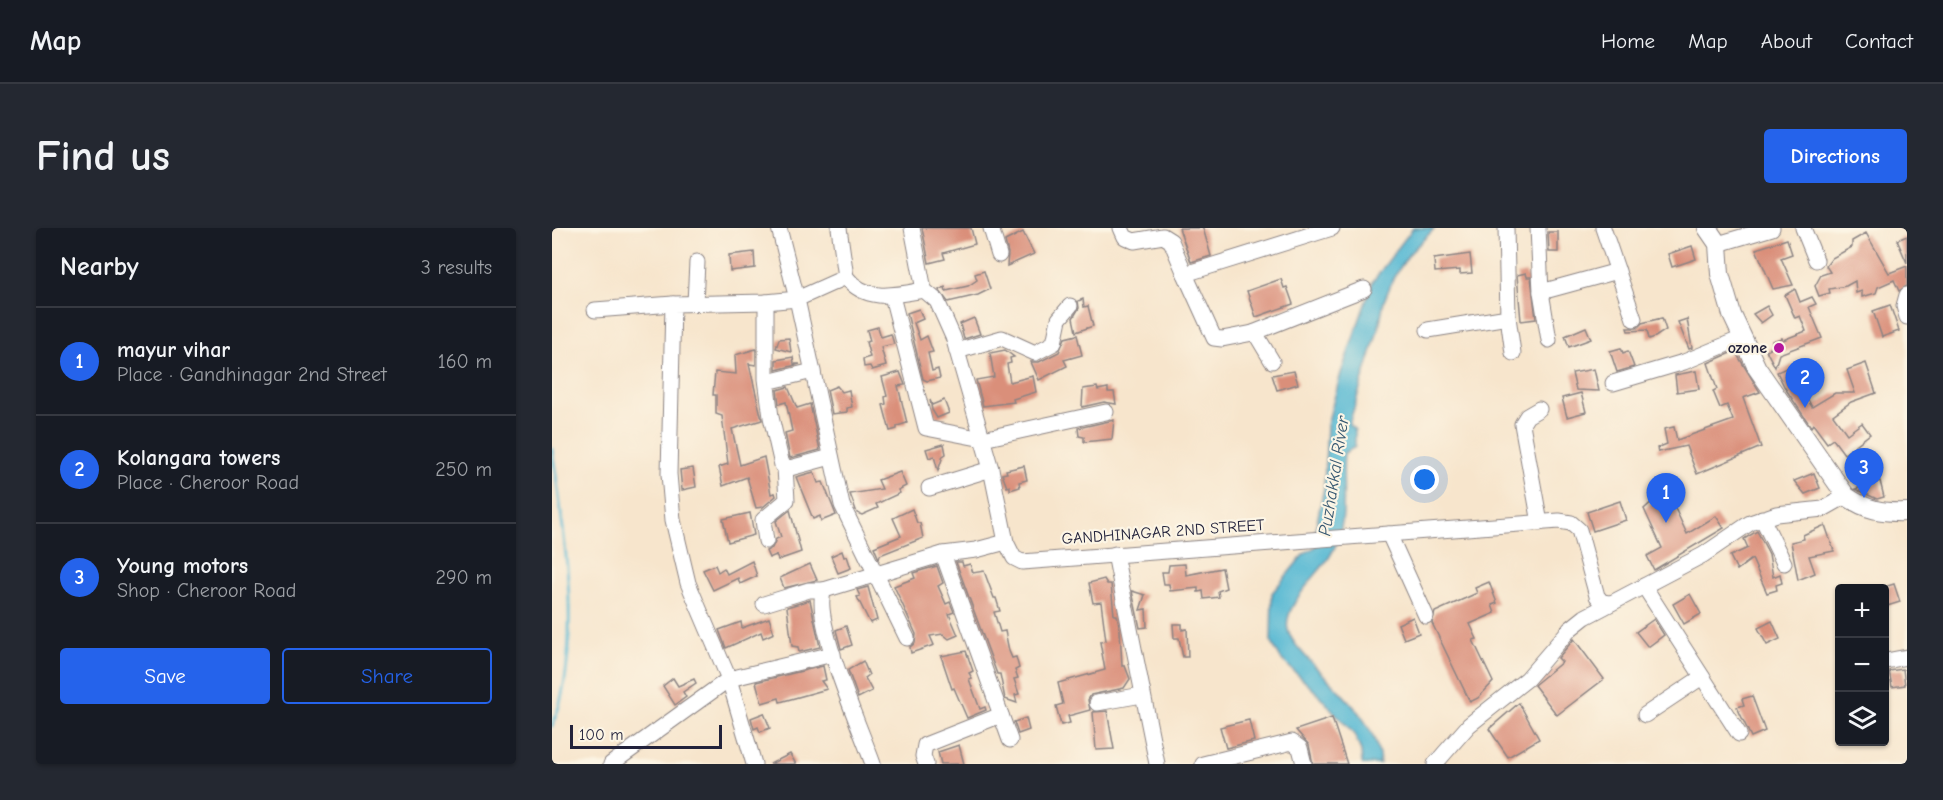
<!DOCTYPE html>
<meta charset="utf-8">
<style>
:root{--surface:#171b24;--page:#242831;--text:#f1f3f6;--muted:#9ea1a6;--line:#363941;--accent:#2563eb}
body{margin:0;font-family:"Comic Neue",sans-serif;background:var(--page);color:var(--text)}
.controls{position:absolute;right:18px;bottom:18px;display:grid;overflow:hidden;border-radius:6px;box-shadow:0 2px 4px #0004}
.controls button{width:54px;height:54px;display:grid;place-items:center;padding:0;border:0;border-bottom:2px solid var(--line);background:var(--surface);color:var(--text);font:30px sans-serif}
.scale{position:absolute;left:18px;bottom:15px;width:152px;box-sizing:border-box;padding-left:6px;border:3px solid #22223b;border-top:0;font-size:16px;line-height:21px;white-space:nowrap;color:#22223b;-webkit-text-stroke:4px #fcf5e5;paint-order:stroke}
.you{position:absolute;left:873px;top:252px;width:21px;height:21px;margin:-15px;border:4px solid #fff;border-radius:50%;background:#1a73e8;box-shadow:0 0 0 9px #1a73e833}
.badge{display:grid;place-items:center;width:39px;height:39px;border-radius:50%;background:var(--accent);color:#fff;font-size:20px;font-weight:700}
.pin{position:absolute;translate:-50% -50px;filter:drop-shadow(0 2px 3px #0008)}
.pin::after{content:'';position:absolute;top:32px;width:21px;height:18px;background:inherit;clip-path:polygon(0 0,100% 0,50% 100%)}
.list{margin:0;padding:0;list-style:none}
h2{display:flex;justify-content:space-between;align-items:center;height:78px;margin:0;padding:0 24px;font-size:26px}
h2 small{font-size:20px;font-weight:400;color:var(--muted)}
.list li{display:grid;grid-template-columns:39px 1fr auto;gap:18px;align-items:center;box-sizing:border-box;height:108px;padding:0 24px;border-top:2px solid var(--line)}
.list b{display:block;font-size:22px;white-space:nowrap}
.list p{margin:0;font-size:20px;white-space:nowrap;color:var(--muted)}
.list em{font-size:20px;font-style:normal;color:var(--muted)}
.actions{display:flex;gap:12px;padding:18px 24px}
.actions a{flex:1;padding:14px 0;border:2px solid var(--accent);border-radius:6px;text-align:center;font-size:21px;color:var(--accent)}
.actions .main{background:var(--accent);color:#fff}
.icon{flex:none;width:33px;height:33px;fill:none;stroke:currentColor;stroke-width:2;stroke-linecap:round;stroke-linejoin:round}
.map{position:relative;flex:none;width:1355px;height:536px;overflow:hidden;border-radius:6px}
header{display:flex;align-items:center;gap:36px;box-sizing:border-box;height:84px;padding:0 30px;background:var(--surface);border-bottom:2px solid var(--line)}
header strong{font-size:28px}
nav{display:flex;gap:33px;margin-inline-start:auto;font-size:21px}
.intro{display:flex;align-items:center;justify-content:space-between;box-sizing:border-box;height:144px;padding:0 36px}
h1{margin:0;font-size:42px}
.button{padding:15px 27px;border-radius:6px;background:var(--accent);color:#fff;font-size:21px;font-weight:700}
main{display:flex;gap:36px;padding:0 36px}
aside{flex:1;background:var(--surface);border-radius:6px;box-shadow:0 2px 4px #0004}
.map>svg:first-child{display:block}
.water{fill:#54b8d3;stroke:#3b6d87;stroke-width:1.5}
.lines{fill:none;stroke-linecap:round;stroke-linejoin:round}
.stream{stroke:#54b8d3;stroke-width:3}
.building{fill:#da8f7a}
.minor-casing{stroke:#8c8484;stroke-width:17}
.major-casing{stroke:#8c8484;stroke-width:20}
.minor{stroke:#fff;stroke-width:15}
.major{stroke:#fff;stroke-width:18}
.poi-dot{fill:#b5179e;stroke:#fcf5e5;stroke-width:2}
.labels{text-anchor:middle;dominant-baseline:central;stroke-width:4.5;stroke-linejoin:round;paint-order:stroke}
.poi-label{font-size:16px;font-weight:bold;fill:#22223b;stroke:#fcf5e5;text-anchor:end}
.street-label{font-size:16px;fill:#22223b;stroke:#fcf5e5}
.water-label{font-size:18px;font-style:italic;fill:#345670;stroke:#fcf5e5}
</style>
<header>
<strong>Map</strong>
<nav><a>Home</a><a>Map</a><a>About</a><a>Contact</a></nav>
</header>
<div class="intro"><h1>Find us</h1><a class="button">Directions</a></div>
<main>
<aside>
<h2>Nearby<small>3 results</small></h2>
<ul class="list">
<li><span class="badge">1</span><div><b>mayur vihar</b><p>Place · Gandhinagar 2nd Street</p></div><em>160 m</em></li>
<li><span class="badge">2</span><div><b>Kolangara towers</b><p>Place · Cheroor Road</p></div><em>250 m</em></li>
<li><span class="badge">3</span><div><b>Young motors</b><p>Shop · Cheroor Road</p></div><em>290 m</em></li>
</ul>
<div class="actions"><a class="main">Save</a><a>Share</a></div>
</aside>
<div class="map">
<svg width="1355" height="536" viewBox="0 0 1355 536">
<rect width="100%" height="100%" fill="#fcf5e5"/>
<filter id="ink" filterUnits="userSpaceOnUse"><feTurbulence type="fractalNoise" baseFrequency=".0167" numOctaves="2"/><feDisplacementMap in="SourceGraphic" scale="12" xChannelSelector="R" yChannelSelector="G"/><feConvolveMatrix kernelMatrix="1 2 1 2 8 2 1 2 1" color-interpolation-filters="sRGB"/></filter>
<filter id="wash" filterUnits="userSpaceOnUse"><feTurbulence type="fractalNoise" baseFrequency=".008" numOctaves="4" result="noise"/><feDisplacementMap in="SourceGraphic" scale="24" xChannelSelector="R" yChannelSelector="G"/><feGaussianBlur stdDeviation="1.35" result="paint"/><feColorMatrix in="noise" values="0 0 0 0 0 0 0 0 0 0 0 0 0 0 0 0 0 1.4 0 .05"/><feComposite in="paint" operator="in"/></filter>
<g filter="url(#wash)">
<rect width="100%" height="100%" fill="#f7e5cc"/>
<!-- water -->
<path class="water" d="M861,0H883L857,26L842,49L832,73L827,99L797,196L803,202V219L792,225C789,260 798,296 778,328C767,346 730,378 736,402C739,413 749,423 757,432C784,461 826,493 828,536H810L809,523L802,506L765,465L729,431L719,413L720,365L751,327L764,318V298L772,260L775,197L789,145L821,53Z"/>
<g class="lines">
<!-- stream -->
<path class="stream" d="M0,221C12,299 32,425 0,498"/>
</g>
<g id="blocks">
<!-- building -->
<g class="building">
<path d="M370,0H419L423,16L391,25L393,31L377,35Z"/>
<path d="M627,0H651L659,28L639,34Z"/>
<path d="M471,4L482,26L455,38L456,25L453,13Z"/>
<path d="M996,4H1006V24H997Z"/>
<path d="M1314,5L1337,45L1355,38V58L1347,63L1342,52L1326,59L1324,65L1310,69V63L1304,65L1303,53L1294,58L1277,61L1278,65L1267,68L1263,58L1269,47L1278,44L1274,38L1280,30L1300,19V13Z"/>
<path d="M1355,8V35L1345,12Z"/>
<path d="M1235,11L1240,26L1229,30L1241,57L1221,61L1204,21Z"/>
<path d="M1140,18L1144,31L1120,39L1116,26Z"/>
<path d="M202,24L203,40L178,43L177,27Z"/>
<path d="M918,26L920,45L908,46V42L883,44L882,31Z"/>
<path d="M432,43L438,61L426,67L396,74L387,62L393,59L394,63L416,58L425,52L423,46Z"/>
<path d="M974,45L975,49H979L984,91L969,93L965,47Z"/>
<path d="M729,51L732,60L735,59L741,76L704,89L695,63Z"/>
<path d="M1243,61L1248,74L1260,69L1264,76L1257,79L1270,110L1227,126L1223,139L1214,122L1221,119L1220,113L1230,110L1231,112L1254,103L1248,88L1243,90L1233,67Z"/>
<path d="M531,71L532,79L536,78L541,98L524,104L521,90L527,80L526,73Z"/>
<path d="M1338,77L1347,103L1330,109L1321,83Z"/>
<path d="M1215,78L1220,87L1209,95L1201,86Z"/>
<path d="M367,81L371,91L362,95L368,112L375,108L381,124L376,125L380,143L386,141L388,150L375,153L371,151L355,85Z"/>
<path d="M422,90L428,106L412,111L408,96Z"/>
<path d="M1110,90L1114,102L1103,109L1097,111L1095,102L1076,103L1075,100H1085L1090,95Z"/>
<path d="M1135,91L1140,120L1137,121L1126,94Z"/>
<path d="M326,99L329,109L339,106L342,116L329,119L334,138L320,142L318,138L312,139L311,131L318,129L314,114L318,113L315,102Z"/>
<path d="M1034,99L1039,111L1017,119L1013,108Z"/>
<path d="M525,107L530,127L512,132L515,138L487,152L479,134H487L507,124L513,110Z"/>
<path d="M237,110L239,124L224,120L227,111Z"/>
<path d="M1069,120L1071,125L1076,123L1082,139L1065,144L1058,123Z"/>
<path d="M204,121V137L197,136L210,192L180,201L188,237L212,229L219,266L223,265L224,268L211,279L204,280L195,249L171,258L167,239L176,236L170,188L164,186V167H161L163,144L184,146L183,127Z"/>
<path d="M453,122L462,129L458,130L459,135L455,136L458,154L481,148L484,164L461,171L462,174L431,178L424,152L442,149L438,125Z"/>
<path d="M1183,123L1208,164L1191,170L1209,219L1145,246L1134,218L1106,224L1105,220L1115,216L1112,201L1122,199L1125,212L1181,192L1175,177L1168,180L1161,163L1165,161L1156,135Z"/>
<path d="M241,129L242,136H248L224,142V132Z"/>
<path d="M1314,135L1324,165L1299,174L1281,187L1295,206L1310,195L1318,206L1292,226L1281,211L1275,215L1261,196L1259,199L1233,160L1225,144L1241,137L1249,155L1247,156L1260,179L1283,165H1303L1295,142Z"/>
<path d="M1042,141L1047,163L1024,162L1020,145Z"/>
<path d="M742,143L746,156L725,162L720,147Z"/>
<path d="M1144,143L1147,161L1125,164L1123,147Z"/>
<path d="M348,144L353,157L346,158L355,195L345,198V201L338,203L331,177L334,176L333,169L335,168L330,149Z"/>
<path d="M285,158L290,164L297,162L300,179L295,180V184L280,186L275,162Z"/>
<path d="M236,159L245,180L258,176L268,222L238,230L233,205L240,203L234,174L227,176L225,162Z"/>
<path d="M545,159L546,162L556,160V164H562L564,176L552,174L530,179L531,161Z"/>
<path d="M1029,165L1034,184L1015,189L1010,170Z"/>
<path d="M378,172L380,177L392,172L397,185L385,190L380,182Z"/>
<path d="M562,192L560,211L532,214V209L527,208L526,200Z"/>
<path d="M392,216L394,226L391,228L386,243L382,228L377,230L374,221Z"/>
<path d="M472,238L475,252L467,254L468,259L458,262V258L455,259L450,246L455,245L454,242Z"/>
<path d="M141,240L144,259L130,262L128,242Z"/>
<path d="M262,244L266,255L271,254L284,287L269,293L268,288L261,291L244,249Z"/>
<path d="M348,244L354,258L346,262L348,265L324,276L326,280L310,287L305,285L298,266L330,261L326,252Z"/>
<path d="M1262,245L1268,260L1253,266L1242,253Z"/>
<path d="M1328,253L1332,269L1325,271L1303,261Z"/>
<path d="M1114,261L1135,306L1164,288L1172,300L1102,342L1095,328L1110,320L1092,281Z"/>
<path d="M1068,273L1074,292L1041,303L1035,284Z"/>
<path d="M360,281L365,295H368L371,310L328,327L327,331L322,319L349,308L341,290Z"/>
<path d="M238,282L249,324L226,332L224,327L217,330L214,323L220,320L224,311L229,309L224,293Z"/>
<path d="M198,285L202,307L176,314L171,291Z"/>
<path d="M1273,297L1282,323L1257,328L1263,345L1246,352L1239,314L1252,311L1251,307Z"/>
<path d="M1205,303L1217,326L1221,349L1228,346L1230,355L1224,357L1225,362L1215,365L1200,331L1185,342L1178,328L1196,320L1192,311Z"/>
<path d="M290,323L292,329L295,328L299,340L286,345L279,328Z"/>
<path d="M200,333L205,348L188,356L186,350L161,362L151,342L163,337L166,344L172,340L175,346Z"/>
<path d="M404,334H410L411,338L418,336L421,345L432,343L442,370H444L448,383L442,384L448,404L453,403L457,423L460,430L464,429L467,440L463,442L466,450L462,451L467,466L463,467L465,475L453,471L448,446H445Z"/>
<path d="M258,336L265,352L232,360L228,350Z"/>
<path d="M633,336L634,347L670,340L674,360L666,363L667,369L652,371L651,363L646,364V360L618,363L617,356H612L610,344H616L617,337Z"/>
<path d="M385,338L391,355L386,358L394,376L398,374L402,384L397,386L406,407L397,411L391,406L378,408L382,417L359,425L358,419L363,415L364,406L342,358L363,350L361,345Z"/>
<path d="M552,351L555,356H559L562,387H565L568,402L570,438H573L578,451L572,460L539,467L536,472L538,482L516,488L518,495L509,497L504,478L511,476L506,455L553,442L548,414L554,413L549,374L541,375L537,355Z"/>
<path d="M937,354L945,375L940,377L943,385L918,396L925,411L921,412L941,454L926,470L918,474L880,395L883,384L925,365L923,360Z"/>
<path d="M1342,356L1348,374L1332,379V359Z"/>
<path d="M316,359L325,392L318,395L305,369L308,368L305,362Z"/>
<path d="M580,363L593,367L588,382L594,381L595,399L588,400Z"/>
<path d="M1138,366L1149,386L1132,396L1121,376Z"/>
<path d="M258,372L268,419L247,424L246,419L240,418L235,379Z"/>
<path d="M861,389L867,405L852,411L846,396Z"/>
<path d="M217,390L222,405L211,410L209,404L174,420L167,402L189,394L190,400Z"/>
<path d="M1102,391L1112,407L1096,419L1084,404Z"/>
<path d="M1220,393L1228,411L1215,417L1206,400Z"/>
<path d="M621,396H630V402L635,401L636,429H631L627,410H622Z"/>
<path d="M294,398L300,417L289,421L284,402Z"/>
<path d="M1022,411L1052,451L1005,487L982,457L1010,434L1006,430Z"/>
<path d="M414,423L421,443L417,445L420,450L417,451L428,481L433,479L434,482L415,490L402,460L400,461L389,428Z"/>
<path d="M311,433L317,447L313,450L320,463L306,470L296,442Z"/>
<path d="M271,438L274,452L269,453L275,461L228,474L227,470L210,475L204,454Z"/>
<path d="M1351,441L1353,457L1340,459L1337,443Z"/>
<path d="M121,450L126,458L142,451L144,455L131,464L134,469L123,477L111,458Z"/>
<path d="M1200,468L1213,503L1199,509L1185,479L1192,477L1190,471Z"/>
<path d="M967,475L987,511L956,529L937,501Z"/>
<path d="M555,483L562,521L544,522L541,484Z"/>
<path d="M212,485L218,500L208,504L206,499L202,501L199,490Z"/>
<path d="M474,490L477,502L466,506L462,494Z"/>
<path d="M780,490L795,536H761L757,517L744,502Z"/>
<path d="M697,492L702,513L674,520L668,499Z"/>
<path d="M407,517L412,536H389L386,524Z"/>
<path d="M238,526L244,536H218Z"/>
</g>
</g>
</g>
<g filter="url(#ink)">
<use href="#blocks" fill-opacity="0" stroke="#8c8484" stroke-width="1.5"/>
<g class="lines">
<!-- minor casing -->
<g class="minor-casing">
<g id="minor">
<path d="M287,0L294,49"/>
<path d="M360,0L372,62L385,73L401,109L439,241L454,314L462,330L470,334L1007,293L1019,295L1027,302L1045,368L1050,374L1057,375"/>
<path d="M439,0L447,27"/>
<path d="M569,0L573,9L582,13L611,8L619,13L633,46L780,0"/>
<path d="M986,0L989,64L997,112"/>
<path d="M1051,0L1082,91"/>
<path d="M1251,0L1264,32"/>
<path d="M1166,16L1220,0"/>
<path d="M633,46L662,110L670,111L701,105L705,108L720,133"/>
<path d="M989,64L1066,43"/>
<path d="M1355,67L1352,78L1355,89"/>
<path d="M340,68L374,200L431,211L554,184"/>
<path d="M214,74V151L219,189L230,237L238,240L279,229"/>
<path d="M143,75L145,34"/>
<path d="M43,82L121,76"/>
<path d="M956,89L961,125"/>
<path d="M876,102L956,89L954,0"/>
<path d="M701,105L812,61"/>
<path d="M405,123L450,110L483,125L502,115L507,91L518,78"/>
<path d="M215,154L261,143"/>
<path d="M1061,155L1132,134L1190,110"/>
<path d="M987,181L975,188L970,196L988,295"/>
<path d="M377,260L439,241"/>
<path d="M1210,290L1232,335"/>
<path d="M837,306L874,388"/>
<path d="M214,313L211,292L235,272L233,240"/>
<path d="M391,326L458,512"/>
<path d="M563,326L605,536"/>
<path d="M1092,358L1187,506"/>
<path d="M212,376L257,362H272"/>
<path d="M355,410L290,277L245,71L294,49C314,75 344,67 372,62"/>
<path d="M1334,433L1355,429"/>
<path d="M545,475L590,467"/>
<path d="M1093,487L1150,449"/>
<path d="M59,536L177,451L281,426"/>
<path d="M202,536L177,451L136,355L121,292L117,246L121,76L214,74L245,71L227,0"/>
<path d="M321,536C310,504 259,390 272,362L391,326L424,322L454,314"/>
<path d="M374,536L371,528L373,517L449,487"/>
<path d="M651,536L740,514L748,520L752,536"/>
<path d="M883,536L917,497L975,451L1018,401L1033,389L1151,327L1198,295L1224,286L1271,281L1294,268"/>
</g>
</g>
<!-- major casing -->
<g class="major-casing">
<path id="major" d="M1155,0L1166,16L1168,46L1180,87L1205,140L1294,268C1314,282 1330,285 1355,284"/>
</g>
<!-- minor -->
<use href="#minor" class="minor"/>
<!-- major -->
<use href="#major" class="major"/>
</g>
</g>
<!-- markers -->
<circle class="poi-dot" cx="1227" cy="120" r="6"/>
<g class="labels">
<!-- poi labels -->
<g class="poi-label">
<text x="1215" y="120">ozone</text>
</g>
<!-- street labels -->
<g class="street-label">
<text transform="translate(611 304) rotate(-4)">GANDHINAGAR 2ND STREET</text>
</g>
<!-- water labels -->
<g class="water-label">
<text transform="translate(782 248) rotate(-81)">Puzhakkal River</text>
</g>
</g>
</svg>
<div class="controls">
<button>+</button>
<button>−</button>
<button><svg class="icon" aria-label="layers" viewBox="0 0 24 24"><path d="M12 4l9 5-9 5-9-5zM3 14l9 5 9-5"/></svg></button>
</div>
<div class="scale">100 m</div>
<div class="you"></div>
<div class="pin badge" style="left:1114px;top:295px">1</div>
<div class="pin badge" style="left:1253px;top:180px">2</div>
<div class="pin badge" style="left:1312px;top:270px">3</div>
</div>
</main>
